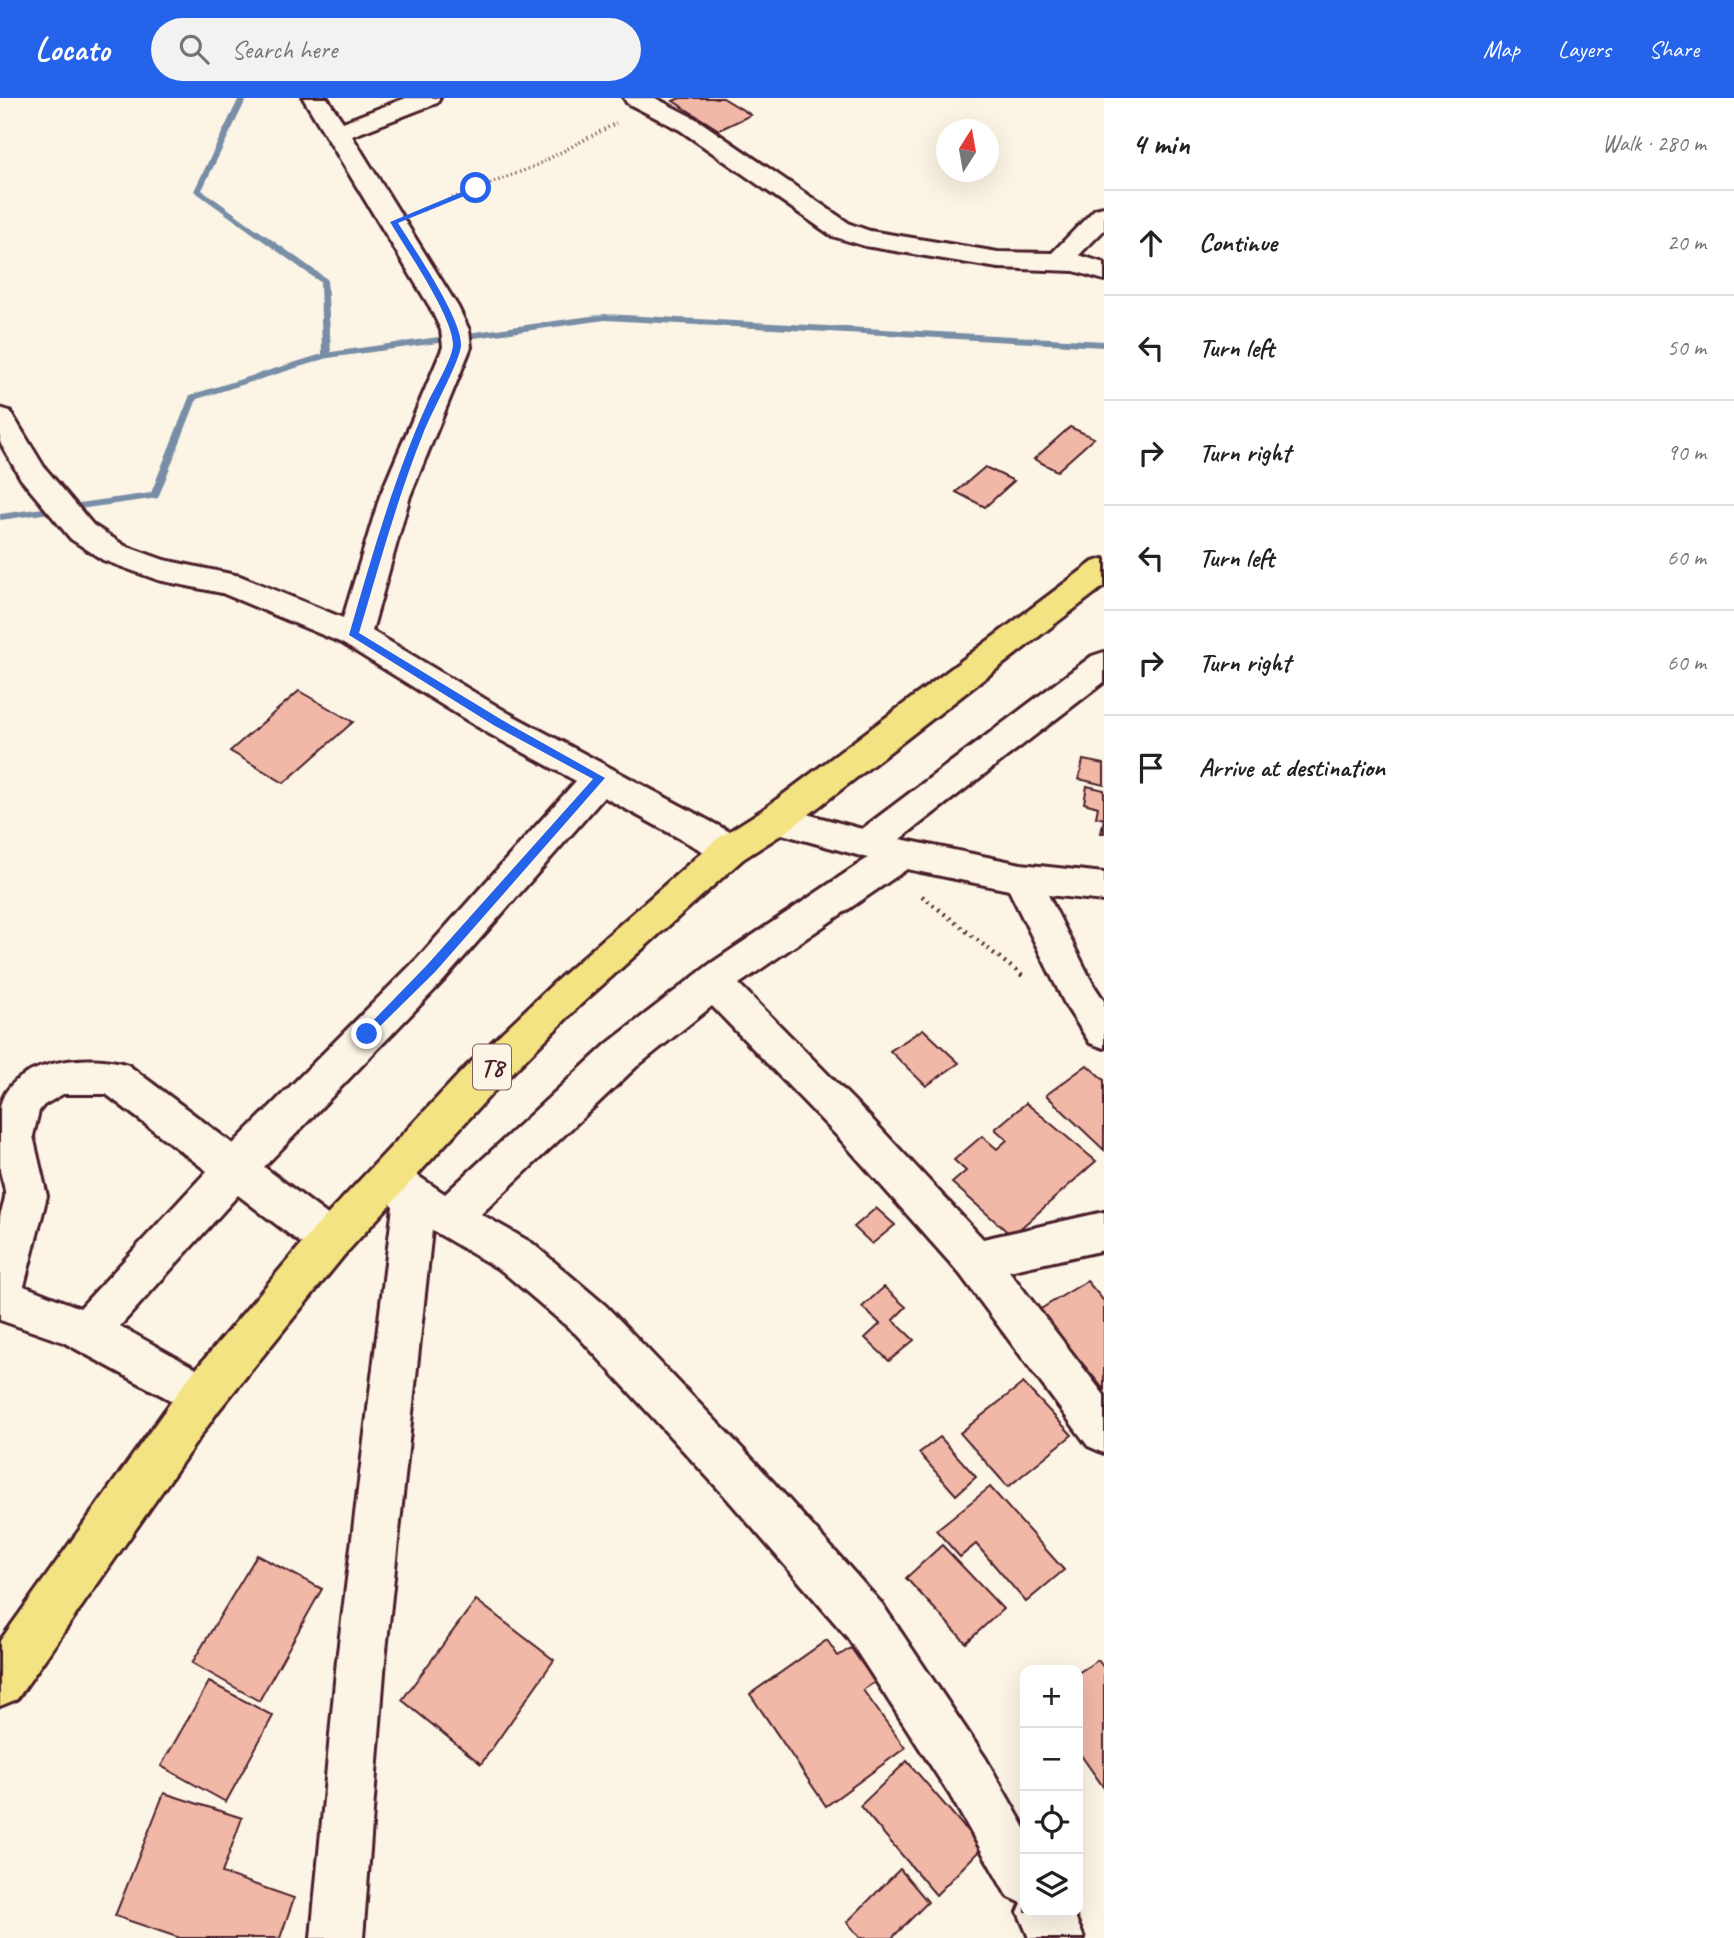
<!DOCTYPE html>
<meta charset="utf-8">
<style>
:root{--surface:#fff;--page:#f2f2f2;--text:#222;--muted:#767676;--line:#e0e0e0;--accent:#2563eb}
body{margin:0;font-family:Caveat,sans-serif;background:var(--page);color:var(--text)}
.controls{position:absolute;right:21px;bottom:21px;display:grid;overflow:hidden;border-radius:14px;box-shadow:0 7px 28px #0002}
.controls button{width:63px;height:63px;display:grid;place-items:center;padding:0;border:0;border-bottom:2px solid var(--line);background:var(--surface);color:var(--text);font:35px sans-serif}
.compass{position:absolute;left:936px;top:21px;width:63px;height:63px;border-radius:50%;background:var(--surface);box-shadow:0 7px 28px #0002;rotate:11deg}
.stop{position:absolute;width:21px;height:21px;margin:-16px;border:5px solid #2563eb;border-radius:50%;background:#fff}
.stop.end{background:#2563eb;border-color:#fff;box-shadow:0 2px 7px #0008}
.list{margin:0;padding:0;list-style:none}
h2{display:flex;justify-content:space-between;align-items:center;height:91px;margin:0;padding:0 28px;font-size:30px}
h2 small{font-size:23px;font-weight:400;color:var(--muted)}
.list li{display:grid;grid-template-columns:46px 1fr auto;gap:21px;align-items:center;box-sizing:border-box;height:105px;padding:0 28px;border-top:2px solid var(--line)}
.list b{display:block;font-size:26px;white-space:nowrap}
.list em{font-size:23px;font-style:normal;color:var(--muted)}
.icon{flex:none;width:38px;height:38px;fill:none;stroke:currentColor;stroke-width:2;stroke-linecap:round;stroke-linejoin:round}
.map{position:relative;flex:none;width:1104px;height:1840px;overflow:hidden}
header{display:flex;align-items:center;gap:42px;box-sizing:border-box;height:98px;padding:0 35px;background:var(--accent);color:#fff}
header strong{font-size:33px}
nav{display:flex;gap:38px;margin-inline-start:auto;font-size:24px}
.search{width:490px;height:63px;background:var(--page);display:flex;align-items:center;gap:18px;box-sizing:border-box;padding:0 24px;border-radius:38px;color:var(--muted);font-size:26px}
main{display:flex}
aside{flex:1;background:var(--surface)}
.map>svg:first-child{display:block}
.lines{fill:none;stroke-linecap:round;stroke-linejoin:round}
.stream{fill:#788da6;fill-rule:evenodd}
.building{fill:#f1b8a7;stroke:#4a1f2b;stroke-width:2}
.minor-casing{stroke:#4a1f2b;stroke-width:6}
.trunk-casing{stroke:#4a1f2b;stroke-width:6}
.path-far1{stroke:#4a1f2b;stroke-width:3.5;stroke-dasharray:1 3.5;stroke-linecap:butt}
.path{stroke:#4a1f2b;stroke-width:4.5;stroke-dasharray:2 5;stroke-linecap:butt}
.minor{fill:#fcf5e5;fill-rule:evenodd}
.trunk{fill:#f4e382;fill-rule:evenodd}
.route{fill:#2563eb}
.labels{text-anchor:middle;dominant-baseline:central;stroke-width:6;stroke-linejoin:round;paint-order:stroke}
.shield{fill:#fcf5e5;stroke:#7f5f63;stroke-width:2}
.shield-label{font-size:26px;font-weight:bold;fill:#4a1f2b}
</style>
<header>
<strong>Locato</strong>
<div class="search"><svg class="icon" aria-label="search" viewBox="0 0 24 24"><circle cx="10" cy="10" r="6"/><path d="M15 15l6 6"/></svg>Search here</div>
<nav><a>Map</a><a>Layers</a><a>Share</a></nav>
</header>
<main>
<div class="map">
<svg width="1104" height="1840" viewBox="0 0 1104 1840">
<rect width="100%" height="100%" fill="#fcf5e5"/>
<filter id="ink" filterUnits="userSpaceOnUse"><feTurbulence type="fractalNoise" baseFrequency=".0143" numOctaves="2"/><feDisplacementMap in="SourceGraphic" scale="14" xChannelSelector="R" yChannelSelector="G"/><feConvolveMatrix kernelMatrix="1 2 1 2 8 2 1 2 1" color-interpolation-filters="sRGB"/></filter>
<g filter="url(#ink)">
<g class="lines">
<!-- stream -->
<path class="stream" d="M239,0H247L202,92L327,181L331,254L605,216L1104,243V249L605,222L328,260L197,301L158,400L0,422V416L151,395L190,297L322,256L320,184L194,93Z"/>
</g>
<!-- building -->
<g class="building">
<path d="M680,0H723L751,17L719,32L673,3Z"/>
<path d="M1070,329L1094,340L1057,373L1034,361Z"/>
<path d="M985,369L1014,383L985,409L956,394Z"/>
<path d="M299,593L353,624L284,685L230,653Z"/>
<path d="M1083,662L1104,666V687L1079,681Z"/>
<path d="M1087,688L1104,692V735H1101L1104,721L1096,719L1098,709L1084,705Z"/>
<path d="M923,931L959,965L926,988L890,953Z"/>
<path d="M1087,967L1104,982V1052L1046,997Z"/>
<path d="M1026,1005L1096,1063L1012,1138L952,1085L966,1073L954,1062L982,1038L997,1051L1007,1042L995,1031Z"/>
<path d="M876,1110L895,1127L872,1146L854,1129Z"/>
<path d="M1087,1183L1104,1203V1292L1039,1212Z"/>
<path d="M884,1189L906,1209L893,1222L914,1242L889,1263L865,1240L880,1226L862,1209Z"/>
<path d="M1023,1285L1072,1337L1008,1389L960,1335Z"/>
<path d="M940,1339L976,1379L956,1397L919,1355Z"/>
<path d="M990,1389L1064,1472L1026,1504L976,1446L960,1459L936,1432Z"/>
<path d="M942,1447L1003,1511L966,1545L906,1480Z"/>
<path d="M257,1457L322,1491L259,1603L192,1565Z"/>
<path d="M476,1502L554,1562L481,1666L402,1602Z"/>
<path d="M827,1542L838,1558L851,1550L875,1584L863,1592L905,1650L826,1708L750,1596Z"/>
<path d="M1098,1562L1104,1570V1690L1078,1653V1575Z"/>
<path d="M209,1584L273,1618L226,1704L161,1668Z"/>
<path d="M907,1663L982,1750L936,1797L860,1708Z"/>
<path d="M164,1695L242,1720L222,1775L294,1800L280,1840H180L115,1818Z"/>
<path d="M900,1771L928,1804L892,1840H860L847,1824Z"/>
</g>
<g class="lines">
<!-- minor casing -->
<g class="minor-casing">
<g id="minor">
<path d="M303,0H327L343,24L406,0H440L437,5L352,38L458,209L469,232L471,249L410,398L372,533L510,616L743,741L748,751L743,761L730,765L717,761L604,699L444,882L264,1069L345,1130L351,1143L345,1156L330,1162L315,1156L238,1097L120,1228L218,1283L224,1298L218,1313L202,1319L63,1244L0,1222C0,1188 0,1153 0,1119C1,1112 5,1105 5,1098C6,1090 1,1080 0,1072C0,1053 0,1031 0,1012C5,962 92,954 128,967L233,1046L418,860L576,683L486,634L342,545L222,495L158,482L103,462L71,441L21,381L0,344V310L10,313L44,369L93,427L125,448L164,462L240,478L343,520L380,398L443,249L441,232L430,209ZM63,996H106L207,1073L80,1210L24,1188L47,1098L33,1038L39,1013L44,1007Z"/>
<path d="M624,0H655L698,22L850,126L870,133L998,154L1052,155L1095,111L1104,109V132L1079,157L1104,165V182L1074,173L998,170L865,148L832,138L680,32L627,5Z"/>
<path d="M1104,554V584L900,741L1021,766L1104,775V803L1048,797L1093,886L1104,903V950L1090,945L1066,908L1009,792L907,771L739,886L868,1017L983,1141L1104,1114V1152L1009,1173L1104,1297V1355L1088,1348L960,1176L840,1041L712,908L636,969L481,1116L532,1145L606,1208L756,1365L882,1506L986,1661L1025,1730V1814H1073L1084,1840H1029L1018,1814L1022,1805L1007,1798L950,1697L848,1540L724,1397L576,1236L502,1173L432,1132L385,1562L363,1840H311L337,1562L393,1108L375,1094L368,1081L375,1068L389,1063L403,1068L445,1096L608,945L710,866L868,760L764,731L759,721L764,711L777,708L862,731L1092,558Z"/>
</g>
</g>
<!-- trunk casing -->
<g class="trunk-casing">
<path id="trunk" d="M1104,461V488L790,731L743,761L581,906L494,993L345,1156L218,1313L17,1601L0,1608V1543L186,1283L315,1130L466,969L555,884L717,741L764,711L1093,464Z"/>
</g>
<!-- path-far1 -->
<path class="path-far1" d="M423,112L535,68L616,25"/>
<!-- path -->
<path class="path" d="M922,798L1025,880"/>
<!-- minor -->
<use href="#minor" class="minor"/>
<!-- trunk -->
<use href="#trunk" class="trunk"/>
</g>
</g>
<!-- route -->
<path class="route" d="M476,88L479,92L398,125C413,149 463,222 461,248C460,263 430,317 423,336C397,401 379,468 359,535L502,622L605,680L435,874L367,941L361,936L363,933L427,867L593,681L495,628L349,537C372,458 394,379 428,304C434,291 453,260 453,246C452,217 406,151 390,124Z"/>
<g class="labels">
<!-- shield labels -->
<rect class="shield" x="473" y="946.5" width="38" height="45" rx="5"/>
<g class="shield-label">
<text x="492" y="969">T8</text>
</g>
</g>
</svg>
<div class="controls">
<button>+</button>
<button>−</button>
<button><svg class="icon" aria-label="locate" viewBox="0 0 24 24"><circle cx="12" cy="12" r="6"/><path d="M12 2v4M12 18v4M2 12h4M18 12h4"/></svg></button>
<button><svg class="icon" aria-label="layers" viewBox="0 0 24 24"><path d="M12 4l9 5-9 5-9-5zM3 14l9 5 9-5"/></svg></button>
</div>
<svg class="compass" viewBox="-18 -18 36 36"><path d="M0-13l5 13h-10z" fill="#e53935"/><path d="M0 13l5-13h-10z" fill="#767676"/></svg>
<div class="stop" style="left:476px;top:90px"></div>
<div class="stop end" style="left:367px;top:936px"></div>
</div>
<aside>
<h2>4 min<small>Walk · 280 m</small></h2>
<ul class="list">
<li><svg class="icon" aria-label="ahead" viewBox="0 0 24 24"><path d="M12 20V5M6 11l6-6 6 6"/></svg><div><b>Continue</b></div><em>20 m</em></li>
<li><svg class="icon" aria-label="left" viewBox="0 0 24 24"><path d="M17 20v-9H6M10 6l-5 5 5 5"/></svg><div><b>Turn left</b></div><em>50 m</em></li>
<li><svg class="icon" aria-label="right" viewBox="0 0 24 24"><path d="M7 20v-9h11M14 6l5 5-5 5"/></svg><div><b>Turn right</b></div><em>90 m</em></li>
<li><svg class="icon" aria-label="left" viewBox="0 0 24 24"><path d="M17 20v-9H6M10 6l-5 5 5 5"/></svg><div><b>Turn left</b></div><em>60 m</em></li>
<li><svg class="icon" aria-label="right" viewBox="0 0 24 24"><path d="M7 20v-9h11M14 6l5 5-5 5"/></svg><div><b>Turn right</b></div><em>60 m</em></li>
<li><svg class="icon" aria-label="arrive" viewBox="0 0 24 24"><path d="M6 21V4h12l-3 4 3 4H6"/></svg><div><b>Arrive at destination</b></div></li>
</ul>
</aside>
</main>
